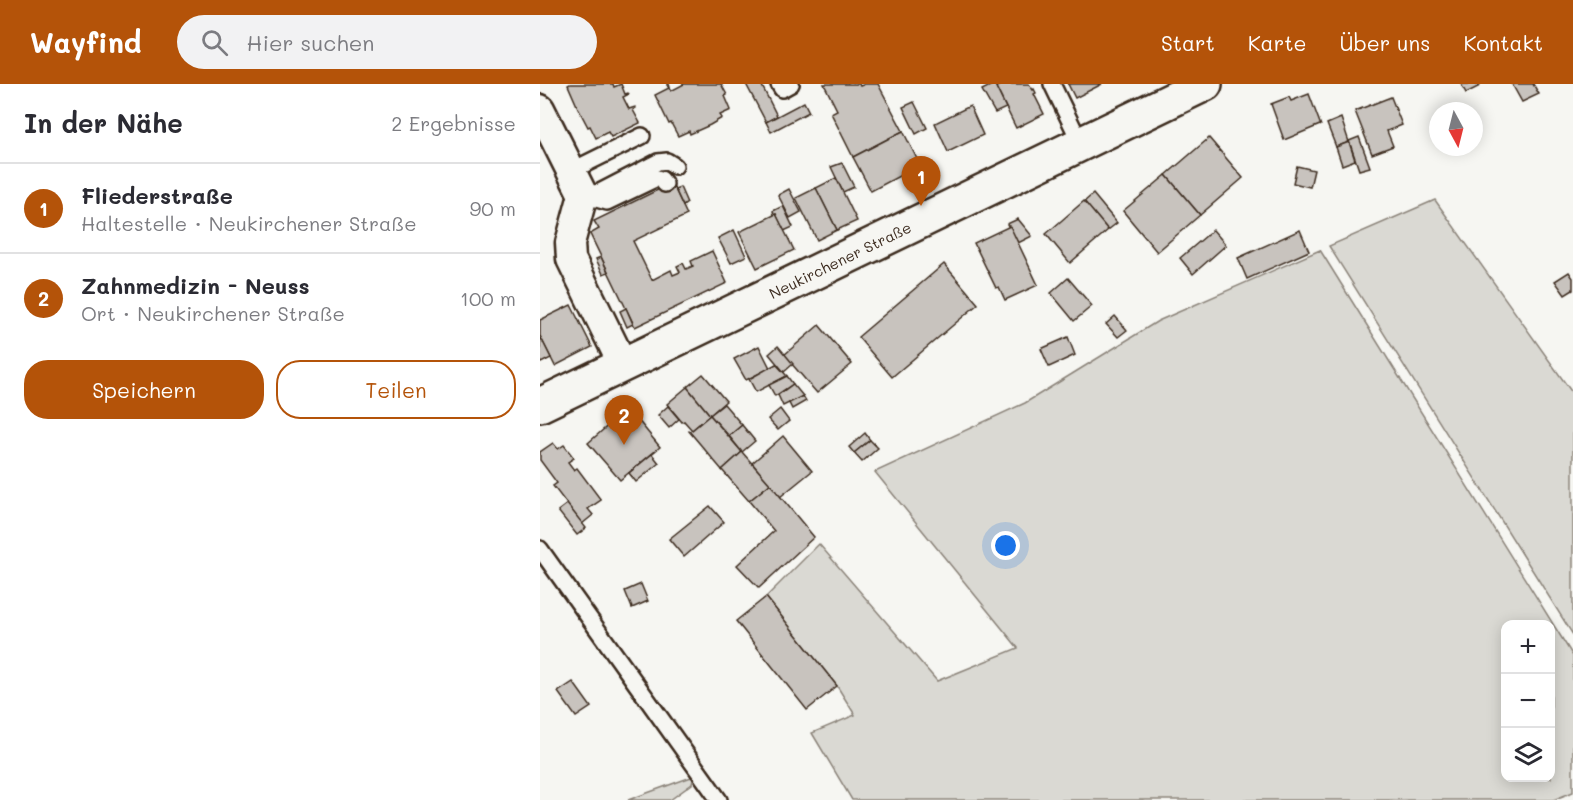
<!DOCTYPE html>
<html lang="de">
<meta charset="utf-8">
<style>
:root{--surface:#fff;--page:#f2f2f3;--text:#2b2b33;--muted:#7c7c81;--line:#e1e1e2;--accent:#b45309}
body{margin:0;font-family:Mali,sans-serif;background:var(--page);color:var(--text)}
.controls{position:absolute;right:18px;bottom:18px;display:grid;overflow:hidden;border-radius:12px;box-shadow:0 3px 15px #0003}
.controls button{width:54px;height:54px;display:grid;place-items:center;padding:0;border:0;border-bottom:2px solid var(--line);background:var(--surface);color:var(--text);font:30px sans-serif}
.compass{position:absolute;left:889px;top:18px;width:54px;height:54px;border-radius:50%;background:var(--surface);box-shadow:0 3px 15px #0003;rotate:173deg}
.you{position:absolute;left:466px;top:462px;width:21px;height:21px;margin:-15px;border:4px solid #fff;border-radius:50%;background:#1a73e8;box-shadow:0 0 0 9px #1a73e833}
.badge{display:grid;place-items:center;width:39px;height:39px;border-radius:50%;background:var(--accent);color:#fff;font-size:20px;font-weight:700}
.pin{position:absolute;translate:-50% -50px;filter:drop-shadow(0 2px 3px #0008)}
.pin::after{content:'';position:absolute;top:32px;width:21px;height:18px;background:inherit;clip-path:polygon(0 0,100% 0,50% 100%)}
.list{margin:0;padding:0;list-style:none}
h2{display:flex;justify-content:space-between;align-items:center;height:78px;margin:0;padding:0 24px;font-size:26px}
h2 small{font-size:20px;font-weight:400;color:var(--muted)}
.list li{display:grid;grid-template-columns:39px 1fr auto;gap:18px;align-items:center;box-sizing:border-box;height:90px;padding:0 24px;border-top:2px solid var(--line)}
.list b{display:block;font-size:22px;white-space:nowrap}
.list p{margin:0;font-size:20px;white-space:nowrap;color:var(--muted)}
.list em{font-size:20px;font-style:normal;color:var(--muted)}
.actions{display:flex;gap:12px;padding:18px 24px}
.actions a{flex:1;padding:14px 0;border:2px solid var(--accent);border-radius:24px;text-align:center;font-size:21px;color:var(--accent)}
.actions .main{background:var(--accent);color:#fff}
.icon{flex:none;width:33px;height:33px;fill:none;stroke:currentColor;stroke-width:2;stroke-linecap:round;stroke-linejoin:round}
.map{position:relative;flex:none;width:1033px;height:716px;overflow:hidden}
header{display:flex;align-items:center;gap:36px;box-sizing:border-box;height:84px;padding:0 30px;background:var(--accent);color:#fff}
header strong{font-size:28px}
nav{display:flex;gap:33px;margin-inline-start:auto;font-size:21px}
.search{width:420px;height:54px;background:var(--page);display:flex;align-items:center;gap:15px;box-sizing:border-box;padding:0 21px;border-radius:33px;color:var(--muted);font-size:22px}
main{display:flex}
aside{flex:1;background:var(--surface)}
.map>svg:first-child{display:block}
.green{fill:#dad9d3;stroke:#8a8278;stroke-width:1.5;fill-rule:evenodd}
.building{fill:#c8c3be;stroke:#3b2a1e;stroke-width:1.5}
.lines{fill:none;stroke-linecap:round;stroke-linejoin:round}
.lane-casing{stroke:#3b2a1e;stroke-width:20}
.street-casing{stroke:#3b2a1e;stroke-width:33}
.secondary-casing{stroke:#3b2a1e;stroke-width:38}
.lane{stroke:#f6f6f2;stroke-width:15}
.street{stroke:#f6f6f2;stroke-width:28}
.secondary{stroke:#f6f6f2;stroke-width:33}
.labels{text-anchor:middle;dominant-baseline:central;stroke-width:4.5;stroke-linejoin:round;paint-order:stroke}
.street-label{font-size:15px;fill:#3b2a1e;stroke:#f6f6f2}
</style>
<header>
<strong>Wayfind</strong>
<div class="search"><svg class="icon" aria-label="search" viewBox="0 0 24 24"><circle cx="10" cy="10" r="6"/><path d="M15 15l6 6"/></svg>Hier suchen</div>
<nav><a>Start</a><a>Karte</a><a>Über uns</a><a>Kontakt</a></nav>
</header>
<main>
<aside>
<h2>In der Nähe<small>2 Ergebnisse</small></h2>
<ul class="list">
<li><span class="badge">1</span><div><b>Fliederstraße</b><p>Haltestelle · Neukirchener Straße</p></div><em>90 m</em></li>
<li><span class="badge">2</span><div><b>Zahnmedizin - Neuss</b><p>Ort · Neukirchener Straße</p></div><em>100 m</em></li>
</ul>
<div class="actions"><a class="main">Speichern</a><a>Teilen</a></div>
</aside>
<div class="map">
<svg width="1033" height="716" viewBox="0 0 1033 716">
<rect width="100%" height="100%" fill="#f6f6f2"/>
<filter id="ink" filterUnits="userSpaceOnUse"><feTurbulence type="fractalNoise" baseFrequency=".0167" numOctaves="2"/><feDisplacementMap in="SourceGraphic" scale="12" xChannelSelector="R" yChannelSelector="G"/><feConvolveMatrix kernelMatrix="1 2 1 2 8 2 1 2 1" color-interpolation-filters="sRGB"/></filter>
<g filter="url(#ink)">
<!-- green -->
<g class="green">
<path d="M895,116L1033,310V551L789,162Z"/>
<path d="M780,166L1033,572V708L1013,716H312L272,649L315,631L297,602L226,513L279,460L397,597L478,564L335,388L485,319L618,237ZM966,540H1011V694H966Z"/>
<path d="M154,692L152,700L130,716H88Z"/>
</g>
<!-- building -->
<g class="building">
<path d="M30,0H73L74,3L81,0L85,10L88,9L89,10L83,13L89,25L95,23L96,24L93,26L100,39L71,53L68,48L56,54L50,42L48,43L38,24L28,1Z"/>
<path d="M129,0L131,7L144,0H181L187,11L185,12L191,26L180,31L182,34L170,41L150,50L149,47L138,52L131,39L129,40L115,11L129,4L127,1Z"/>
<path d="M206,0H221L237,32L226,38Z"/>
<path d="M284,0H319L320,2L325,0H338L363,47L313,73L291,29L297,26Z"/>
<path d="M454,0H456L457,2L456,3L466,24L455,29L442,6Z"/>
<path d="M462,0H489L493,6L494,5L496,9L494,10L504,30L476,44L456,3Z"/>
<path d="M528,0H562L535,14Z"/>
<path d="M921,0H939L940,2L926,9Z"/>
<path d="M972,0H993L999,10L982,18Z"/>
<path d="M769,10L781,42L780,41L744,56L731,20L749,13L751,17Z"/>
<path d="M851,13L862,41L847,47L853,62L832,70L815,27Z"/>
<path d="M264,18L269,28L231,48L226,38Z"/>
<path d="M374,18L387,44L376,50L363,23Z"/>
<path d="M430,22L443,51L408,68L395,39Z"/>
<path d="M801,34L809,58L796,63L787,40Z"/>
<path d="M363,47L380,81L331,107L313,73Z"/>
<path d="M819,53L830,83L819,86L809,57Z"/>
<path d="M669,54L703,94L660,131L626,91Z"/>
<path d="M809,58L815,76L802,81L796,63Z"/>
<path d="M302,79L314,103L303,108L291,83Z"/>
<path d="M757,82L774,86L770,103L753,99Z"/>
<path d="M626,91L660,131L617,168L583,127Z"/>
<path d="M296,94L317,137L297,146L276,104Z"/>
<path d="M132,99L147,131L93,157L112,196L131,186L133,191L140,188L137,182L143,179L146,185L153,182L151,177L172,167L187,199L95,243L50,150L59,145L54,137Z"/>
<path d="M140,103L147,119L143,122L135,105Z"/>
<path d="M276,104L297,146L277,156L256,114Z"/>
<path d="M249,105L261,128L250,134L238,111Z"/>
<path d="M553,110L577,139L568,146L544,118Z"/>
<path d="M544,117L568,146L530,179L506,150Z"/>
<path d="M243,122L253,143L244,147L236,130L234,131L233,127Z"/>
<path d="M236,130L254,166L217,184L199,148Z"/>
<path d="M478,135L492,152L478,159L467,140Z"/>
<path d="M470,142L498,201L465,216L459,203L456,204L434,159Z"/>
<path d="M194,146L206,172L191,179L178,154Z"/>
<path d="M673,146L686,161L653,190L640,174Z"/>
<path d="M760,146L769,167L707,195L698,174Z"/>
<path d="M61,173L68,188L63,190L56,175Z"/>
<path d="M404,180L438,220L352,293L318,253Z"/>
<path d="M1029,188L1033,194V206L1025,211L1015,197Z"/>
<path d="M528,194L552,222L534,237L511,209Z"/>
<path d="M31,221L52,263L15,282L0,252V236Z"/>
<path d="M86,224L93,240L87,243L80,227Z"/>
<path d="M575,232L587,246L578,253L566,240Z"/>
<path d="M279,241L312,280L277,309L244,271Z"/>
<path d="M0,252L11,274L1,279L0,277Z"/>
<path d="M528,253L535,271L509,283L501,265Z"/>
<path d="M219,262L230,284L206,296L194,275Z"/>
<path d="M238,262L253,280L244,288L229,270Z"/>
<path d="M236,280L247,292L216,308L209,295Z"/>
<path d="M163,290L186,317L170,331L147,303Z"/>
<path d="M247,292L253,300L235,312L229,301Z"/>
<path d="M253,300L263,312L243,322L238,311Z"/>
<path d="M147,303L170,331L152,346L144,337L142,338L127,320Z"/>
<path d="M263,312L266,317L252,325L249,319Z"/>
<path d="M184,320L202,341L189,352L170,331Z"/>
<path d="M128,322L139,335L129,344L118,331Z"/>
<path d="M88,324L120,363L80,396L48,359Z"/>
<path d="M240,325L249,337L238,346L228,335Z"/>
<path d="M170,331L202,368L182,386L149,347L152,346Z"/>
<path d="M202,341L215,357L202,368L189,352Z"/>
<path d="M325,349L330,356L314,369L309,363Z"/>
<path d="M243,352L272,387L240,413L212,379Z"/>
<path d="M330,356L338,364L322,378L314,369Z"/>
<path d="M13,359L18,365L24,361L34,374L28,378L34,386L37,384L61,416L48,425L53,431L42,440L13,402L17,399L0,376V368Z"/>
<path d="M202,368L230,400L209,417L182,386Z"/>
<path d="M112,370L119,379L96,398L89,389Z"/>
<path d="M230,400L274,453L219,504L197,481L234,447L209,417Z"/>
<path d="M27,420L46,444L37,451L18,427Z"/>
<path d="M170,422L184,438L144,473L129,455Z"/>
<path d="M101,500L108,517L92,524L85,507Z"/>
<path d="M226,513L297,602L267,626L196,537Z"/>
<path d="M33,598L51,623L36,633L18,608Z"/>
</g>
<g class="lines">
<!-- lane casing -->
<g class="lane-casing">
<g id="lane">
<path d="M239,0L242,5L251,0"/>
<path d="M512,0L541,60"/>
<path d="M31,87L102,52"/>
<path d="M43,111L60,108L118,78L127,77L135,82"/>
<path d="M46,112L67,118L117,94L121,95L125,100"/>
<path d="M0,465L179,716"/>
</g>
</g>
<!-- street casing -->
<g class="street-casing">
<path id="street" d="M0,25L43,111L30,159L31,175L83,281"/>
</g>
<!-- secondary casing -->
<g class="secondary-casing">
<path id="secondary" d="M0,321L665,0"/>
</g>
<!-- lane -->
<use href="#lane" class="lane"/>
<!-- street -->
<use href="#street" class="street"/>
<!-- secondary -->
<use href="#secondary" class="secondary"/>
</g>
</g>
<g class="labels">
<!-- street labels -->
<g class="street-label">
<text transform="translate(300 176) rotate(-26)">Neukirchener Straße</text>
</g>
</g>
</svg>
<div class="controls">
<button>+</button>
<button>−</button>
<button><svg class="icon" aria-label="layers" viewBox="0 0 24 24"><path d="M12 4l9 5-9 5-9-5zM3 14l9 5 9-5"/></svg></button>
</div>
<svg class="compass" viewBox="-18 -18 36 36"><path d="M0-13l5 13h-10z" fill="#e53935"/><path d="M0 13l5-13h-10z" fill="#7c7c81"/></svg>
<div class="you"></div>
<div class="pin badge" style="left:381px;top:122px">1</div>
<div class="pin badge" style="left:84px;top:361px">2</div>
</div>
</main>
